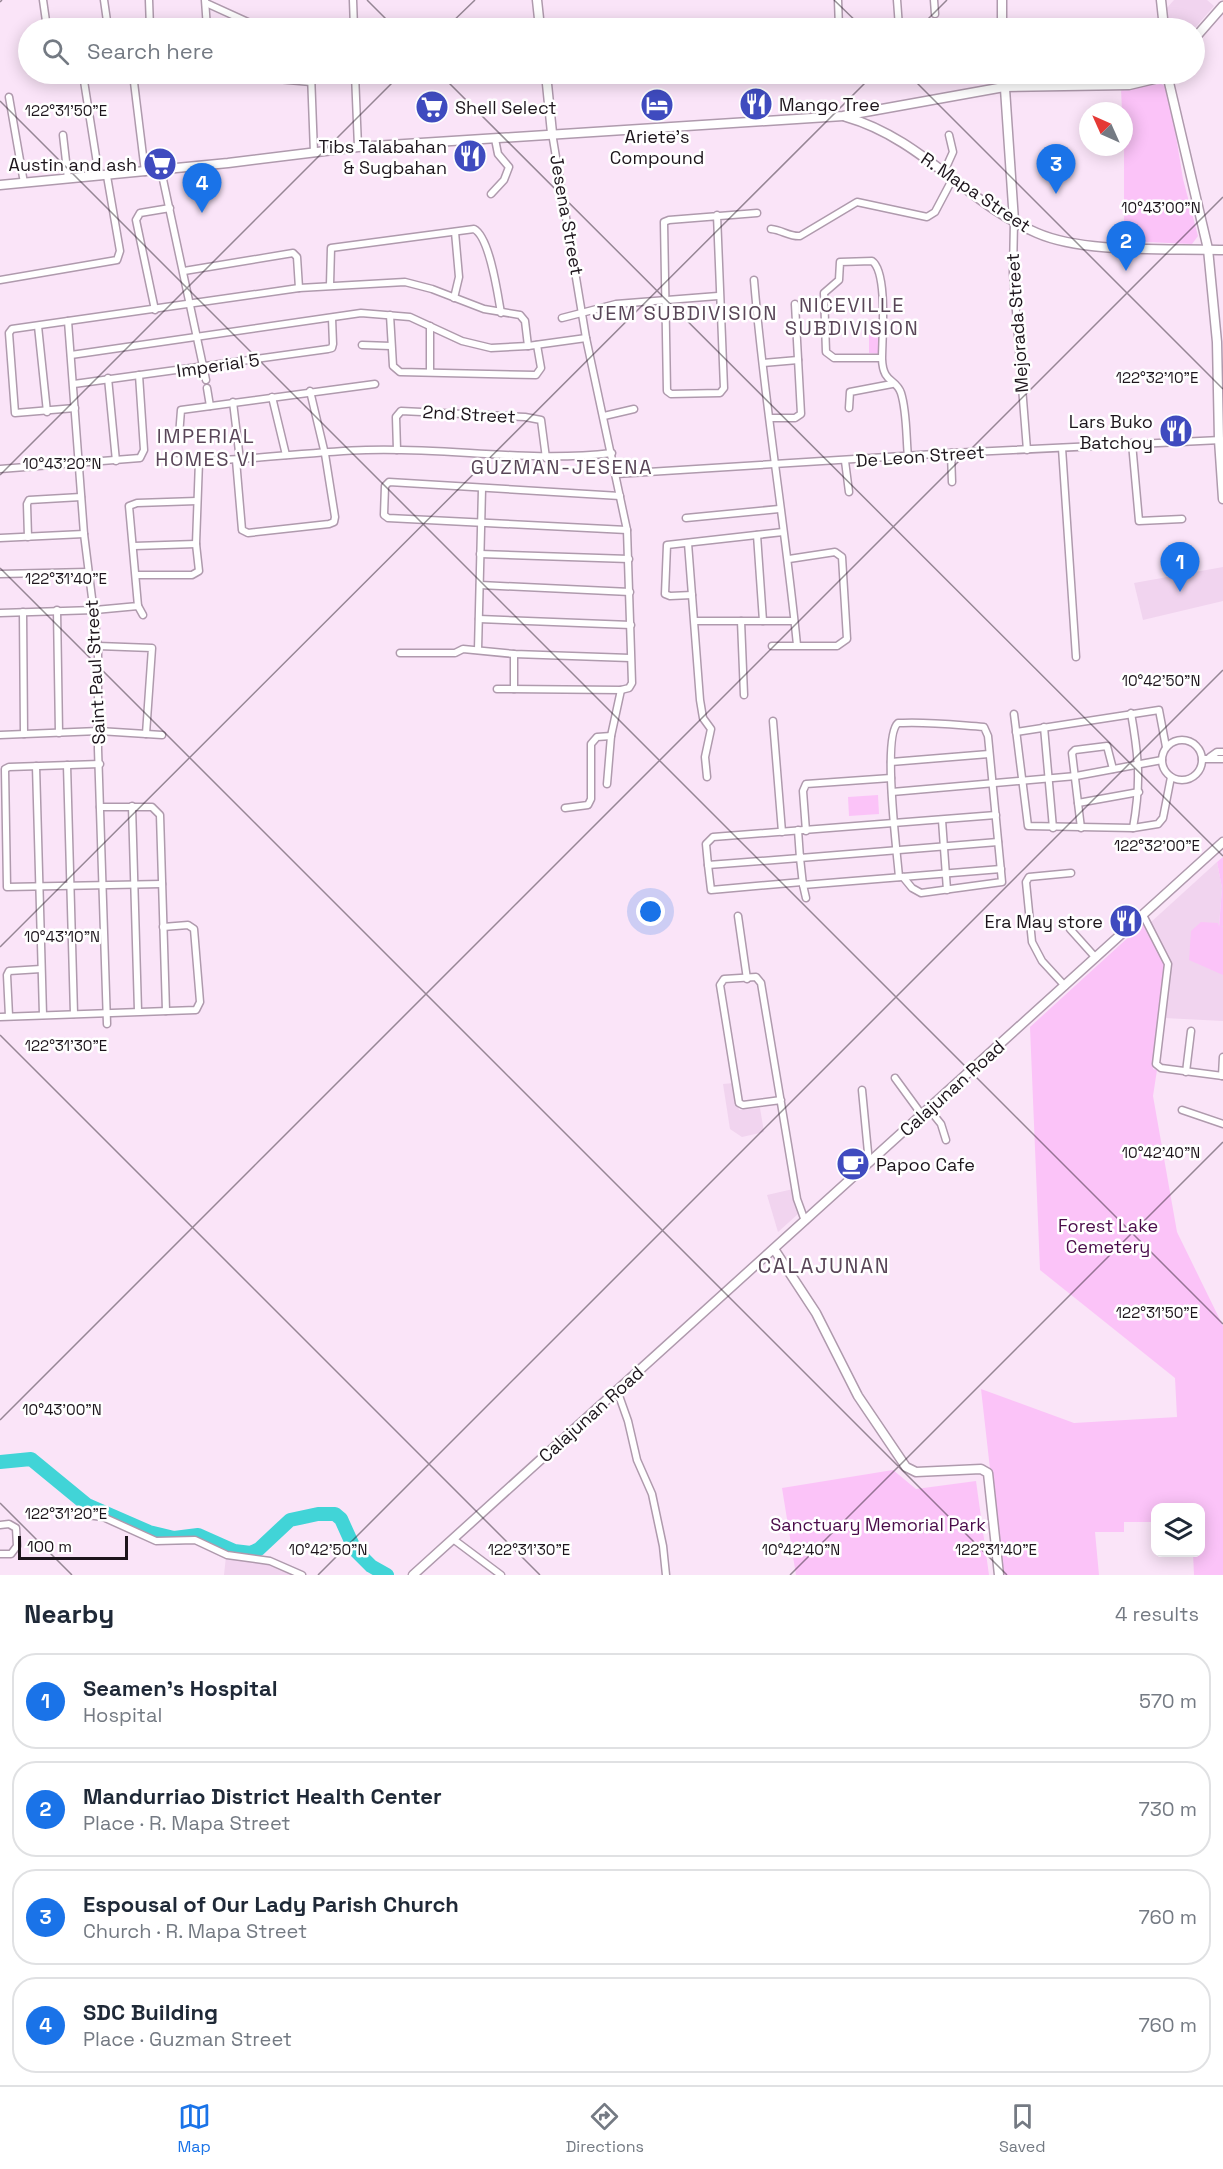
<!DOCTYPE html>
<meta charset="utf-8">
<style>
:root{--surface:#fff;--page:#f6f6f7;--text:#1f2937;--muted:#747a83;--line:#e0e1e3;--accent:#1a73e8}
body{margin:0;font-family:"Space Grotesk",sans-serif;background:var(--page);color:var(--text)}
.controls{position:absolute;right:18px;bottom:18px;display:grid;overflow:hidden;border-radius:12px;box-shadow:0 3px 15px #0003}
.controls button{width:54px;height:54px;display:grid;place-items:center;padding:0;border:0;border-bottom:2px solid var(--line);background:var(--surface);color:var(--text);font:30px sans-serif}
.compass{position:absolute;left:1079px;top:102px;width:54px;height:54px;border-radius:50%;background:var(--surface);box-shadow:0 3px 15px #0003;rotate:315deg}
.scale{position:absolute;left:18px;bottom:15px;width:110px;box-sizing:border-box;padding-left:6px;border:3px solid #1d151c;border-top:0;font-size:16px;line-height:21px;white-space:nowrap;color:#1d151c;-webkit-text-stroke:4px #fff;paint-order:stroke}
.you{position:absolute;left:651px;top:912px;width:21px;height:21px;margin:-15px;border:4px solid #fff;border-radius:50%;background:#1a73e8;box-shadow:0 0 0 9px #1a73e833}
.badge{display:grid;place-items:center;width:39px;height:39px;border-radius:50%;background:var(--accent);color:#fff;font-size:20px;font-weight:700}
.pin{position:absolute;translate:-50% -50px;filter:drop-shadow(0 2px 3px #0008)}
.pin::after{content:'';position:absolute;top:32px;width:21px;height:18px;background:inherit;clip-path:polygon(0 0,100% 0,50% 100%)}
.list{margin:0;padding:0;list-style:none}
h2{display:flex;justify-content:space-between;align-items:center;height:78px;margin:0;padding:0 24px;font-size:26px}
h2 small{font-size:20px;font-weight:400;color:var(--muted)}
.list li{display:grid;grid-template-columns:39px 1fr auto;gap:18px;align-items:center;box-sizing:border-box;height:96px;margin:0 12px 12px;padding:0 12px;border:2px solid var(--line);border-radius:24px}
.list b{display:block;font-size:22px;white-space:nowrap}
.list p{margin:0;font-size:20px;white-space:nowrap;color:var(--muted)}
.list em{font-size:20px;font-style:normal;color:var(--muted)}
.icon{flex:none;width:33px;height:33px;fill:none;stroke:currentColor;stroke-width:2;stroke-linecap:round;stroke-linejoin:round}
.map{position:relative;flex:none;width:1223px;height:1575px;overflow:hidden}
.search{position:absolute;background:var(--surface);box-shadow:0 3px 15px #0003;left:18px;right:18px;top:18px;height:66px;display:flex;align-items:center;gap:15px;box-sizing:border-box;padding:0 21px;border-radius:33px;color:var(--muted);font-size:22px}
.sheet{height:510px;background:var(--surface)}
nav{display:flex;justify-content:space-around;align-items:center;box-sizing:border-box;height:84px;border-top:2px solid var(--line);background:var(--surface);font-size:16px;color:var(--muted)}
nav a{display:grid;justify-items:center;gap:3px}
nav .on{color:var(--accent)}
.map>svg:first-child{display:block}
.built{fill:#f1d4ef}
.green{fill:#fbc3f8}
.lines{fill:none;stroke-linecap:round;stroke-linejoin:round}
.river{stroke:#41d4d7;stroke-width:14}
.street-casing{stroke:#af9aad;stroke-width:9}
.secondary-casing{stroke:#af9aad;stroke-width:11}
.street{stroke:#fff;stroke-width:6}
.secondary{stroke:#fff;stroke-width:8}
.ticks{fill:none;stroke:#1d151c;stroke-width:1.5;stroke-opacity:0.45}
.labels{text-anchor:middle;dominant-baseline:central;stroke-width:5;stroke-linejoin:round;paint-order:stroke}
.poi-label{font-size:18px;fill:#1d151c;stroke:#fff;text-anchor:end}
.street-label{font-size:18px;fill:#1d151c;stroke:#fff}
.park-label{font-size:18px;fill:#4a0b4a;stroke:#fff}
.neighbourhood-label{font-size:20px;letter-spacing:1.5px;fill:#594658;stroke:#fff}
.quarter-label{font-size:21px;letter-spacing:1.5px;fill:#594658;stroke:#fff}
.ticks-label{font-size:15px;text-anchor:middle;fill:#1d151c;stroke:#fff;stroke-width:5;stroke-linejoin:round;paint-order:stroke}
</style>
<div class="map">
<svg width="1223" height="1575" viewBox="0 0 1223 1575">
<rect width="100%" height="100%" fill="#fae4f8"/>
<!-- built -->
<g class="built">
<path d="M1174,0H1207L1214,6L1194,29L1168,28L1166,9Z"/>
<path d="M1103,74H1143V76L1103,80Z"/>
<path d="M1223,567V601L1143,620L1134,583Z"/>
<path d="M1217,862L1222,888L1219,926H1223V1021L1164,1018L1171,963L1150,923Z"/>
<path d="M734,1083L739,1110L760,1108L764,1132L742,1137L730,1129L723,1084Z"/>
<path d="M793,1189L798,1214L778,1232L767,1195Z"/>
<path d="M226,1556L271,1563L297,1575H224Z"/>
</g>
<!-- green -->
<g class="green">
<path d="M1161,84L1165,86L1169,93L1183,179L1198,236L1192,244L1124,241V111H1122L1121,89Z"/>
<path d="M869,331L880,332V354L869,353Z"/>
<path d="M878,795L879,814L849,816L848,797Z"/>
<path d="M1223,857V926L1221,927H1223V975L1189,960L1191,931L1201,922L1218,923L1219,927L1222,888L1217,862Z"/>
<path d="M1144,923L1165,966L1153,1069L1157,1070L1153,1096L1177,1232L1223,1326V1575H1194L1193,1553L1200,1552V1508H1156L1155,1522H1124V1532H1095L1099,1575H1002L981,1389L1074,1423L1177,1417L1175,1378L1040,1270L1030,1027Z"/>
<path d="M893,1470L916,1489L976,1481L989,1575H796L782,1488Z"/>
</g>
<g class="lines">
<!-- river -->
<path class="river" d="M0,1462L31,1459L87,1505L149,1532L174,1538L198,1535L234,1551L251,1553L259,1549L290,1520L318,1514H335L341,1519L355,1550L371,1566L387,1575"/>
<!-- street casing -->
<g class="street-casing">
<g id="street">
<path d="M43,0L47,28"/>
<path d="M104,0L108,28"/>
<path d="M149,0L150,28"/>
<path d="M205,0L207,28"/>
<path d="M353,0L354,28"/>
<path d="M838,0L839,28"/>
<path d="M897,0L899,27"/>
<path d="M934,0L935,14"/>
<path d="M206,3L261,28"/>
<path d="M59,74L62,76L79,75L84,81L99,176"/>
<path d="M133,74L145,172"/>
<path d="M218,74L311,82"/>
<path d="M311,74L314,153"/>
<path d="M355,74L358,147"/>
<path d="M9,97L24,183"/>
<path d="M63,135L68,179"/>
<path d="M161,170L206,380"/>
<path d="M944,172L953,152L949,135"/>
<path d="M491,194L504,180L509,167L498,154L495,139"/>
<path d="M717,215L724,388L720,393L671,394L667,391L664,222L669,220L757,213"/>
<path d="M1014,221L1013,273L1027,450"/>
<path d="M771,229C782,230 790,237 800,236L857,202L927,217L935,212L953,178"/>
<path d="M184,271L293,253L297,257L299,288"/>
<path d="M0,280L117,260L120,251L107,176"/>
<path d="M754,280C764,402 785,523 797,645"/>
<path d="M330,285L331,248L474,229C490,237 498,296 501,313"/>
<path d="M454,298L459,277L455,232"/>
<path d="M155,310L136,220L140,213L170,208"/>
<path d="M390,315L393,366L400,372L536,375L541,368L537,345"/>
<path d="M562,318L616,304L718,296"/>
<path d="M68,321L84,534L98,646V749L107,1024"/>
<path d="M38,326L47,412"/>
<path d="M430,326V372"/>
<path d="M362,345L391,346"/>
<path d="M71,355L361,313L410,317L462,341L491,348L528,346L586,338"/>
<path d="M882,358H834L826,352L824,293L839,280L840,262L872,261C888,272 882,338 882,359C883,384 896,378 901,393C907,412 906,437 908,457"/>
<path d="M763,363L798,360"/>
<path d="M108,378L116,461"/>
<path d="M74,384L328,349L332,348L333,344L332,318"/>
<path d="M207,388L210,406"/>
<path d="M272,397L286,455"/>
<path d="M233,402L240,460H236L242,530L248,533L329,524L334,522L335,517L325,454L310,391"/>
<path d="M75,408L15,413L9,333L12,329L299,288L405,282L432,289L484,309L520,315L525,321L528,346"/>
<path d="M849,408L850,392L892,384"/>
<path d="M604,416L634,409"/>
<path d="M770,418H795L801,414L795,304"/>
<path d="M179,436L181,410L375,384"/>
<path d="M1132,443L1139,521L1182,519"/>
<path d="M1062,448L1076,657"/>
<path d="M397,450L396,417L401,411L525,417L541,420L546,458"/>
<path d="M951,453L952,482"/>
<path d="M171,460C236,463 301,452 366,450C448,447 529,463 612,453"/>
<path d="M845,461L849,492"/>
<path d="M0,469L140,458L144,450L139,375"/>
<path d="M616,474L951,453L1221,440"/>
<path d="M620,496L389,482L385,486L384,515L388,518L627,530"/>
<path d="M686,518L779,509"/>
<path d="M757,535L763,621"/>
<path d="M28,537L27,504L29,500L81,497"/>
<path d="M0,538L84,534"/>
<path d="M688,543L700,700L703,718L711,729L705,757L707,777"/>
<path d="M134,546L196,544"/>
<path d="M480,554L629,559"/>
<path d="M0,574L88,572"/>
<path d="M136,575H192L199,571L196,544L199,461"/>
<path d="M480,585L630,592"/>
<path d="M692,595L670,596L665,594L667,545L783,532"/>
<path d="M138,606L143,615"/>
<path d="M57,610L59,733"/>
<path d="M23,612L24,734"/>
<path d="M0,613L95,610L138,606L129,506L137,503L197,501"/>
<path d="M479,619L631,625"/>
<path d="M696,621H794"/>
<path d="M741,621L744,695"/>
<path d="M98,646L152,648L146,734"/>
<path d="M772,646H837L847,639L842,557L835,552L789,559"/>
<path d="M478,650L482,489"/>
<path d="M400,653H455L463,649L514,654L630,658"/>
<path d="M514,654V689"/>
<path d="M497,689L621,690L629,688L632,683L627,530L586,338L552,133"/>
<path d="M1131,713C1139,758 1141,783 1133,828"/>
<path d="M1014,714L1028,826L1133,828L1158,824L1163,818L1171,777"/>
<path d="M773,721L782,832"/>
<path d="M1044,727L1053,828"/>
<path d="M1016,732L1159,710L1166,747"/>
<path d="M0,735L99,731L162,735"/>
<circle cx="1182" cy="760" r="20"/>
<path d="M1210,757L1217,752H1223"/>
<path d="M1202,759H1223"/>
<path d="M891,762L989,754"/>
<path d="M100,764L9,767L5,769L7,887L162,884"/>
<path d="M67,765L74,1014"/>
<path d="M36,766L43,1015"/>
<path d="M607,784L611,736L621,690"/>
<path d="M892,792L1076,776L1162,760"/>
<path d="M1078,803L1139,792"/>
<path d="M132,806L138,1011"/>
<path d="M100,807H152L160,815L166,1011"/>
<path d="M565,808L588,805L591,799V744L597,737L611,736"/>
<path d="M996,815L713,837L706,844L708,865L800,858L803,885L1001,869"/>
<path d="M942,820L947,890"/>
<path d="M1081,828L1072,753L1075,750L1107,746L1113,769"/>
<path d="M798,830L800,858L998,842"/>
<path d="M806,831L803,791L806,784L891,778"/>
<path d="M708,865L711,890L802,882"/>
<path d="M899,877C897,852 882,736 898,723H903C931,722 956,725 984,727L988,736L1002,882L921,893L912,888L903,877"/>
<path d="M803,885L806,898"/>
<path d="M1143,915L1168,964L1156,1064L1161,1068L1223,1076"/>
<path d="M738,916L747,979"/>
<path d="M1070,929L1096,958"/>
<path d="M1065,986L1042,961L1032,942L1026,882L1029,877L1071,873"/>
<path d="M9,1016L7,975L9,971L41,969"/>
<path d="M0,1017L196,1010L200,1002L194,929L188,925L163,927"/>
<path d="M1186,1072L1191,1031"/>
<path d="M1222,1076L1223,1057"/>
<path d="M895,1078L922,1115"/>
<path d="M862,1090L869,1163"/>
<path d="M781,1100L743,1105L739,1103L720,985L724,979L756,977L761,983L797,1199L805,1221"/>
<path d="M929,1109L941,1124L946,1140"/>
<path d="M1182,1110L1223,1124"/>
<path d="M617,1390L628,1421L637,1460L652,1494L663,1546L666,1575"/>
<path d="M78,1514L103,1517L156,1541L195,1540L227,1555L270,1561L302,1575"/>
<path d="M0,1525L9,1524L16,1528L17,1546L11,1554H0"/>
<path d="M453,1539L501,1575"/>
</g>
</g>
<!-- secondary casing -->
<g class="secondary-casing">
<g id="secondary">
<path d="M537,0L540,28"/>
<path d="M1002,0V28"/>
<path d="M1161,0L1164,28"/>
<path d="M1194,39L1223,6"/>
<path d="M546,74L552,133"/>
<path d="M1004,74L1014,221"/>
<path d="M1167,74L1208,249L1217,342L1219,440L1223,499"/>
<path d="M846,117C921,138 968,204 1037,233C1085,254 1169,248 1223,250"/>
<path d="M0,185L228,163L358,147L843,116L1004,87L1129,85L1167,76"/>
<path d="M774,1249L816,1313L858,1396L906,1467L916,1472L981,1469L988,1473L999,1575"/>
<path d="M413,1575L1223,842"/>
</g>
</g>
<!-- street -->
<use href="#street" class="street"/>
<!-- secondary -->
<use href="#secondary" class="secondary"/>
</g>
<!-- ticks -->
<path class="ticks" d="M367,0L395,28M834,0L863,28M0,2L2,0M446,28L475,0M919,28L947,0M440,74L1223,856M908,74L1223,389M0,101L1223,1324M0,475L401,74M0,568L1007,1575M0,947L874,74M0,1035L540,1575M0,1420L1223,197M0,1503L72,1575M318,1575L1223,670M790,1575L1223,1142"/>
<!-- icons -->
<defs>
<g id="restaurant-disc" transform="scale(1.725)"><circle r="9.5" fill="#3f4bbf" stroke="#fff"/><path d="M-5-6h1v4h1v-4h1v4h1v-4h1v5L-1.5 .5V6h-2V.5L-5-1ZM5-6V6H3V1.5H1.5Q1.5-4 5-6Z" fill="#fff"/></g>
<g id="hotel-disc" transform="scale(1.725)"><circle r="9.5" fill="#3f4bbf" stroke="#fff"/><path d="M-6-4.5h1.5V1H6V5H4.5V3h-9V5H-6ZM-4 0a1.8 1.8 0 1 1 3.6 0ZM.5 0V-2.5h3Q6-2.5 6 0Z" fill="#fff"/></g>
<g id="supermarket-disc" transform="scale(1.725)"><circle r="9.5" fill="#3f4bbf" stroke="#fff"/><path d="M-6-5.5h2.5l.6 2H6L4.5 2H-2.5L-4.4-4H-6ZM-1.5 3.2a1.3 1.3 0 1 0 .1 0ZM3 3.2a1.3 1.3 0 1 0 .1 0Z" fill="#fff"/></g>
<g id="cafe-disc" transform="scale(1.725)"><circle r="9.5" fill="#3f4bbf" stroke="#fff"/><path d="M-5.5-4.5H6V0H3Q3 3.5 0 3.5H-2.5Q-5.5 3.5-5.5 0ZM3-3.2v2h1.7v-2ZM-6 4.5H4V6H-6Z" fill="#fff"/></g>
</defs>
<g fill-rule="evenodd">
<use href="#restaurant-disc" x="756" y="104"/>
<use href="#hotel-disc" x="657" y="105"/>
<use href="#supermarket-disc" x="432" y="107"/>
<use href="#restaurant-disc" x="470" y="156"/>
<use href="#supermarket-disc" x="160" y="164"/>
<use href="#restaurant-disc" x="1176" y="431"/>
<use href="#restaurant-disc" x="1126" y="921"/>
<use href="#cafe-disc" x="853" y="1164"/>
</g>
<g class="labels">
<!-- poi labels -->
<g class="poi-label">
<text x="779" y="104" text-anchor="start">Mango Tree</text>
<text x="455" y="107" text-anchor="start">Shell Select</text>
<text x="657" y="136" text-anchor="middle">Ariete's<tspan x="657" dy="21">Compound</tspan></text>
<text x="447" y="146">Tibs Talabahan<tspan x="447" dy="21">&amp; Sugbahan</tspan></text>
<text x="137" y="164">Austin and ash</text>
<text x="1153" y="421">Lars Buko<tspan x="1153" dy="21">Batchoy</tspan></text>
<text x="1103" y="921">Era May store</text>
<text x="876" y="1164" text-anchor="start">Papoo Cafe</text>
</g>
<!-- street labels -->
<g class="street-label">
<text transform="translate(976 192) rotate(34)">R. Mapa Street</text>
<text transform="translate(567 215) rotate(80)">Jesena Street</text>
<text transform="translate(1017 323) rotate(-94)">Mejorada Street</text>
<text transform="translate(218 365) rotate(-8)">Imperial 5</text>
<text transform="translate(469 414) rotate(3)">2nd Street</text>
<text transform="translate(920 456) rotate(-4)">De Leon Street</text>
<text transform="translate(95 672) rotate(-93)">Saint Paul Street</text>
<text transform="translate(952 1088) rotate(-42)">Calajunan Road</text>
<text transform="translate(591 1414) rotate(-42)">Calajunan Road</text>
</g>
<!-- park labels -->
<g class="park-label">
<text x="1108" y="1225">Forest Lake<tspan x="1108" dy="21">Cemetery</tspan></text>
<text x="878" y="1524">Sanctuary Memorial Park</text>
</g>
<!-- neighbourhood labels -->
<g class="neighbourhood-label">
<text x="852" y="305">NICEVILLE<tspan x="852" dy="23">SUBDIVISION</tspan></text>
<text x="685" y="313">JEM SUBDIVISION</text>
<text x="206" y="436">IMPERIAL<tspan x="206" dy="23">HOMES VI</tspan></text>
<text x="562" y="467">GUZMAN-JESENA</text>
</g>
<!-- quarter labels -->
<g class="quarter-label">
<text x="824" y="1265">CALAJUNAN</text>
</g>
</g>
<g class="ticks-label">
<text x="66" y="116">122°31'50"E</text>
<text x="1161" y="213">10°43'00"N</text>
<text x="1157" y="383">122°32'10"E</text>
<text x="62" y="469">10°43'20"N</text>
<text x="66" y="584">122°31'40"E</text>
<text x="1161" y="686">10°42'50"N</text>
<text x="1157" y="851">122°32'00"E</text>
<text x="62" y="942">10°43'10"N</text>
<text x="66" y="1051">122°31'30"E</text>
<text x="1161" y="1158">10°42'40"N</text>
<text x="1157" y="1318">122°31'50"E</text>
<text x="62" y="1415">10°43'00"N</text>
<text x="66" y="1519">122°31'20"E</text>
<text x="328" y="1555">10°42'50"N</text>
<text x="529" y="1555">122°31'30"E</text>
<text x="801" y="1555">10°42'40"N</text>
<text x="996" y="1555">122°31'40"E</text>
</g>
</svg>
<div class="controls">
<button><svg class="icon" aria-label="layers" viewBox="0 0 24 24"><path d="M12 4l9 5-9 5-9-5zM3 14l9 5 9-5"/></svg></button>
</div>
<svg class="compass" viewBox="-18 -18 36 36"><path d="M0-13l5 13h-10z" fill="#e53935"/><path d="M0 13l5-13h-10z" fill="#747a83"/></svg>
<div class="scale">100 m</div>
<div class="you"></div>
<div class="pin badge" style="left:1180px;top:592px">1</div>
<div class="pin badge" style="left:1126px;top:271px">2</div>
<div class="pin badge" style="left:1056px;top:194px">3</div>
<div class="pin badge" style="left:202px;top:213px">4</div>
<div class="search"><svg class="icon" aria-label="search" viewBox="0 0 24 24"><circle cx="10" cy="10" r="6"/><path d="M15 15l6 6"/></svg>Search here</div>
</div>
<section class="sheet">
<h2>Nearby<small>4 results</small></h2>
<ul class="list">
<li><span class="badge">1</span><div><b>Seamen's Hospital</b><p>Hospital</p></div><em>570 m</em></li>
<li><span class="badge">2</span><div><b>Mandurriao District Health Center</b><p>Place · R. Mapa Street</p></div><em>730 m</em></li>
<li><span class="badge">3</span><div><b>Espousal of Our Lady Parish Church</b><p>Church · R. Mapa Street</p></div><em>760 m</em></li>
<li><span class="badge">4</span><div><b>SDC Building</b><p>Place · Guzman Street</p></div><em>760 m</em></li>
</ul>
</section>
<nav>
<a class="on"><svg class="icon" aria-label="map" viewBox="0 0 24 24"><path d="M3 6l6-2 6 2 6-2v14l-6 2-6-2-6 2zM9 4v14M15 6v14"/></svg>Map</a>
<a><svg class="icon" aria-label="directions" viewBox="0 0 24 24"><path d="M12 3l9 9-9 9-9-9zM9 14v-3h6M13 9l2 2-2 2"/></svg>Directions</a>
<a><svg class="icon" aria-label="saved" viewBox="0 0 24 24"><path d="M7 4h10v16l-5-4-5 4z"/></svg>Saved</a>
</nav>
